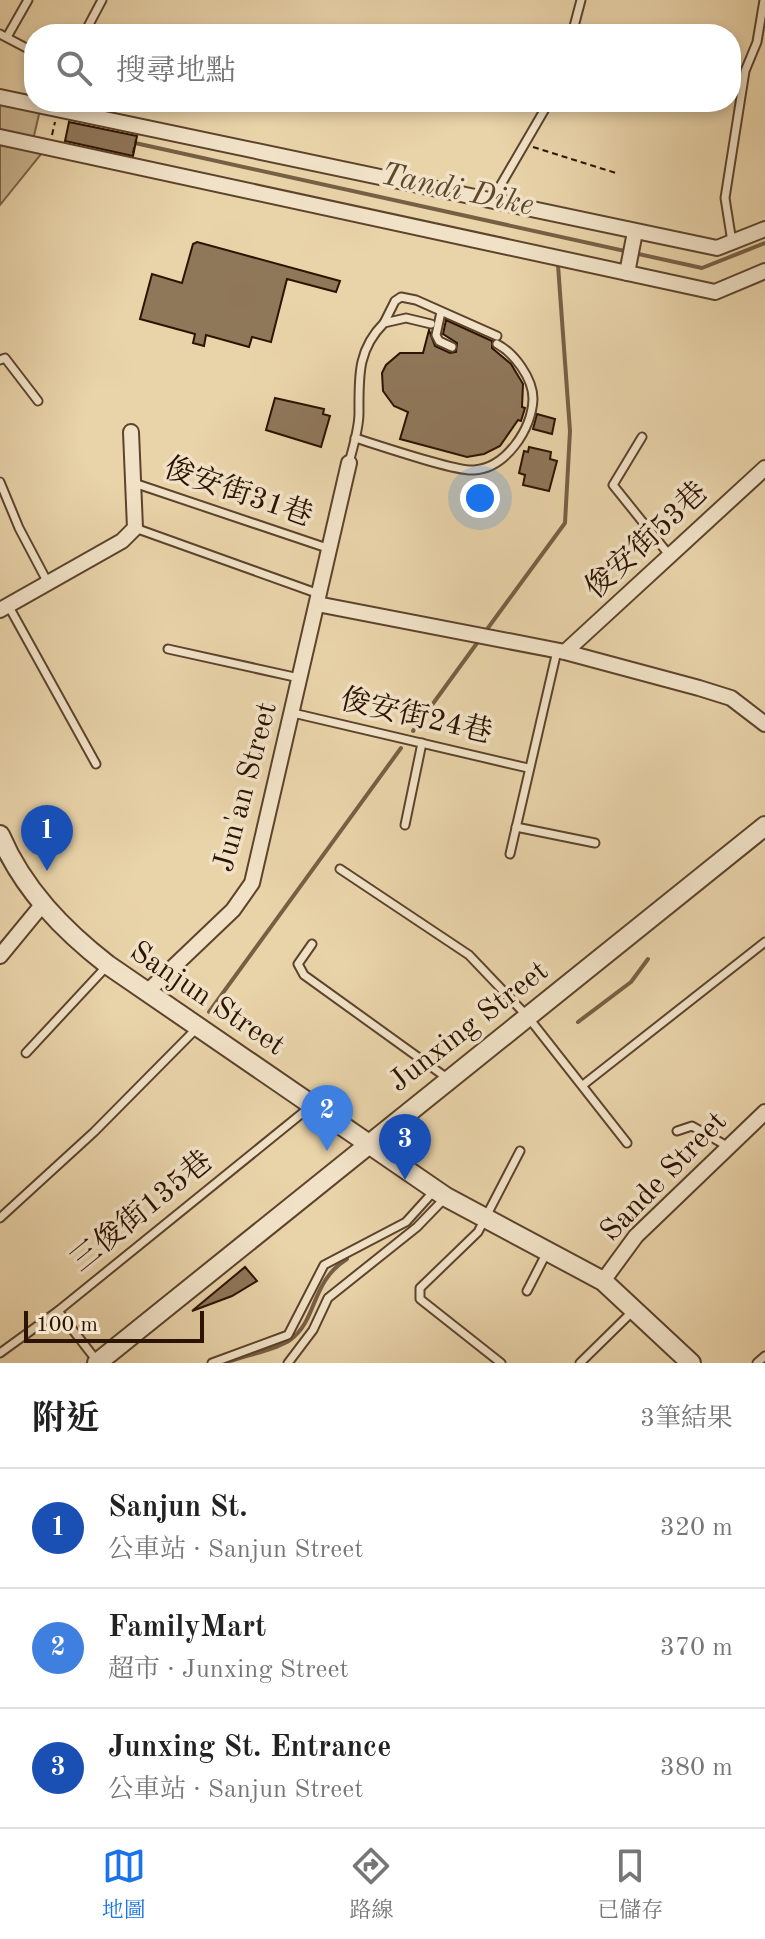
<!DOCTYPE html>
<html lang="zh-TW">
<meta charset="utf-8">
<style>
:root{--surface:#fff;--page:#f6f6f6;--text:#222;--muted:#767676;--line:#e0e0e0;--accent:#1a73e8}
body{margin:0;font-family:"Old Standard TT","Noto Serif TC",serif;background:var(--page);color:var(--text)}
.scale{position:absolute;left:24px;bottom:20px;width:180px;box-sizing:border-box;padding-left:8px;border:4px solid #2d1302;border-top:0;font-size:22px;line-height:28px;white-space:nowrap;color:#2d1302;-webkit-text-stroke:6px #f1e2c7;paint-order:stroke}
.you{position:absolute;left:480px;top:498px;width:28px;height:28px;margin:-20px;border:6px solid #fff;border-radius:50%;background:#1a73e8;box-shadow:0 0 0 12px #1a73e833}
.badge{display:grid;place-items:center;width:52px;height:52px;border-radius:50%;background:var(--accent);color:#fff;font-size:26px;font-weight:700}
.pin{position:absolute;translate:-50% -66px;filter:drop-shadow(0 2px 4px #0008)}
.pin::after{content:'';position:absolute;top:42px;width:28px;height:24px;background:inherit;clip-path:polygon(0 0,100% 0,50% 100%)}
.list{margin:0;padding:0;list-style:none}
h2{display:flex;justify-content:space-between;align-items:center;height:104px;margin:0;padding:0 32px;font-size:34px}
h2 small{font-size:26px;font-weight:400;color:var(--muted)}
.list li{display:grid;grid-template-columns:52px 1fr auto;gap:24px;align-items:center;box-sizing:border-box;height:120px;padding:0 32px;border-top:2px solid var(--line)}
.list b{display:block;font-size:30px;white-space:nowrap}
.list p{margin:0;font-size:26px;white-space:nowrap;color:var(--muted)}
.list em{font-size:26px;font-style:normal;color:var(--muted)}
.icon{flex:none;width:44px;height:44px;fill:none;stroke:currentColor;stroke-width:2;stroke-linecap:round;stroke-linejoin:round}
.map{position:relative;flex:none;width:765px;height:1363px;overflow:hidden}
.search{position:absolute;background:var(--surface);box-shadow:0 4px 12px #0003;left:24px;right:24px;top:24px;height:88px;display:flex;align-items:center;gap:20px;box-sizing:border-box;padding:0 28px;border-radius:32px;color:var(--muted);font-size:30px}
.sheet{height:464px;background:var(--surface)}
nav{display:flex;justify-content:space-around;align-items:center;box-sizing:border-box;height:112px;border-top:2px solid var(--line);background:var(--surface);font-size:22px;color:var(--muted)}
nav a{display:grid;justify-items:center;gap:4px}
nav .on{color:var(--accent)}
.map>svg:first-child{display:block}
.green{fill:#c9b28d;stroke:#7b6248;stroke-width:2}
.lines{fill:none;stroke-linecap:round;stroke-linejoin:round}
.stream{stroke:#775f44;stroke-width:4}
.building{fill:#8f7759;stroke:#2d1302;stroke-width:2}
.service-casing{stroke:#5c432c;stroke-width:11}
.minor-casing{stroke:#5c432c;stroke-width:18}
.tertiary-casing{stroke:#5c432c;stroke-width:22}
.path{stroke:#2d1302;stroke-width:2;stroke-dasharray:6 4;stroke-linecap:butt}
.service{stroke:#f1e2c7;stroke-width:7}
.minor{stroke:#f1e2c7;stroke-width:14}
.tertiary{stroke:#f1e2c7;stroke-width:18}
.labels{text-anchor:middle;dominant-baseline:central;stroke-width:7;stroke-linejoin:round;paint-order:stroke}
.street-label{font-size:30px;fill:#2d1302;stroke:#f1e2c7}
.water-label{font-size:32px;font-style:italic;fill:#5f462e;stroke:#f1e2c7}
</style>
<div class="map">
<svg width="765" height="1363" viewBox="0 0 765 1363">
<rect width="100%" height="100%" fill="#e9d3a9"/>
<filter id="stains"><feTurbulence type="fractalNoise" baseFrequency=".0025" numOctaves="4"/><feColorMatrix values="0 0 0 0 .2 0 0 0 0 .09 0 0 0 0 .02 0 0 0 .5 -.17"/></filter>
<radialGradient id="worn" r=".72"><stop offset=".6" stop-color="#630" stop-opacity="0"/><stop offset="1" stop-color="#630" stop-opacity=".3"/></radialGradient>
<!-- green -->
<g class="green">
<path d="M0,97L41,106L32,144L0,137Z"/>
<path d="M0,145L42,153L0,205Z"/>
</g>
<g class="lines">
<!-- stream -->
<g class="stream">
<path d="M135,143L702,268L765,243"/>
<path d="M485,632L565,523L570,431L558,265"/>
<path d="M413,731L480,639"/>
<path d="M209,1012L401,748"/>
<path d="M578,1022L631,982L648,959"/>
<path d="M225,1363C244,1355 274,1351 290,1340C318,1320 310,1282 347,1259"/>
</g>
</g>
<!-- building -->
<g class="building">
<path d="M69,122L137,136L133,156L65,141Z"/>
<path d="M197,242L340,281L336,292L287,279L271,342L252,337L249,347L206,335L204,346L193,343L195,334L140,319L152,274L182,283L193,244Z"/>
<path d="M446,320L492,341V348L511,364L523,384L522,407L525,408L521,421L518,420L500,446L484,454L467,457L400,439L408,412L394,406L383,391L382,373L386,365L400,353H423L429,330L435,346L450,353L456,352L457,343L443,334Z"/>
<path d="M275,398L324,409L323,414L330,416L321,447L266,430Z"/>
<path d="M537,414L555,419L552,434L533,429Z"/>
<path d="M529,447L551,452L550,459L557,461L549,491L523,485L525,475L519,473L524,451L528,452Z"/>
<path d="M245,1267L257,1281L232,1296L192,1311Z"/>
</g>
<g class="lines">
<!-- service casing -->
<g class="service-casing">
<g id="service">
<path d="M0,34L34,52"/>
<path d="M84,34L102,0"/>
<path d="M572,34L581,0"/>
<path d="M7,37L28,0"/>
<path d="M492,200L549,102"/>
<path d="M732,242L725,198L745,71L757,42L764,0"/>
<path d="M441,312L436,335L439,341L452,347"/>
<path d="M384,323L395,301L401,297L416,300L497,336"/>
<path d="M0,360L5,358L38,401"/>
<path d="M642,437L613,485L670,556"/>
<path d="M355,438C378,445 456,472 474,470C506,468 532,429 533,399C533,378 514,353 497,344"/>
<path d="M349,463C353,447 359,429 359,413C359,377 357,350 384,323L406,318L431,324"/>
<path d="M0,482L19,528L48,583"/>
<path d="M134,483L330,549"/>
<path d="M135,528L319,594"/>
<path d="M8,605L96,764"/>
<path d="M168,649L299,678"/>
<path d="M293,713L528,768"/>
<path d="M405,825L422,743"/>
<path d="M516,827L595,843"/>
<path d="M510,854L557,651"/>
<path d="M340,869L469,955L528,1017L627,1143"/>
<path d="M312,944L298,964L304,975L447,1078"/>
<path d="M26,1053L106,967"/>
<path d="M583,1085L765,942"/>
<path d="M677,1131L692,1126L727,1146"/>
<path d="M0,1218L94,1132L197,1028"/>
<path d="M527,1291L547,1252"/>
<path d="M58,1311L97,1361"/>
<path d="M0,1353L58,1311L311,1106"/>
<path d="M212,1363L288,1335L324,1265L406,1222L434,1191"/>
<path d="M288,1363L313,1330L328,1298L417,1227L444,1199"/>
<path d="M501,1363L420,1299V1288L478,1232L520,1151"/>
<path d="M580,1363L633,1311"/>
<path d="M757,1363L765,1356"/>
</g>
</g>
<!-- minor casing -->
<g class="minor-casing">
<g id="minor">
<path d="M0,97L717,248L765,229"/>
<path d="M0,137L715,292L765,271"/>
<path d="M627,273L635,232"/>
<path d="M317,604L565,652L699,688L731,698L765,724"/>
<path d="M0,610L122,541L135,528L131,432"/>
<path d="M565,652L765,468"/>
<path d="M0,956L42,905"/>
<path d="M147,992L233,910L252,883L349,463"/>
<path d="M603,1281L636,1236L765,1112"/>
</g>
</g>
<!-- tertiary casing -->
<g class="tertiary-casing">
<g id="tertiary">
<path d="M0,835C23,889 63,930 108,965L446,1197L603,1281L691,1363"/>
<path d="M97,1363L765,826"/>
</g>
</g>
<!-- path -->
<g class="path">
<path d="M52,135L55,122"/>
<path d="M533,147L616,173"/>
<path d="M133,153L136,140"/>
</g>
<!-- service -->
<use href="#service" class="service"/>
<!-- minor -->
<use href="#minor" class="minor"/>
<!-- tertiary -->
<use href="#tertiary" class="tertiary"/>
</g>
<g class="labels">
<!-- street labels -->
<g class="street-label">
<text transform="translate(238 493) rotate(19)">俊安街31巷</text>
<text transform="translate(647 541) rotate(-43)">俊安街53巷</text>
<text transform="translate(416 717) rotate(13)">俊安街24巷</text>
<text transform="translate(246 787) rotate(-75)">Jun'an Street</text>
<text transform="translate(207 999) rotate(34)">Sanjun Street</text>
<text transform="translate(469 1027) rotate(-38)">Junxing Street</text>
<text transform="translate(664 1177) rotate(-46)">Sande Street</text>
<text transform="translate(142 1212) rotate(-39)">三俊街135巷</text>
</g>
<!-- water labels -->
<g class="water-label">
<text transform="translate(457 191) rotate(12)">Tandi Dike</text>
</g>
</g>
<rect width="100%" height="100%" filter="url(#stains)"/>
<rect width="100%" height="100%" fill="url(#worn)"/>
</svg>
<div class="scale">100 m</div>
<div class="you"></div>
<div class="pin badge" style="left:47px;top:871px;background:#1a4fb4">1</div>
<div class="pin badge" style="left:327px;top:1151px;background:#3f7fe0">2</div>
<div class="pin badge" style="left:405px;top:1180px;background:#1a4fb4">3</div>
<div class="search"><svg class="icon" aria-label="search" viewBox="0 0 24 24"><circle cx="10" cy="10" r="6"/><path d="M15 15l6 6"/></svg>搜尋地點</div>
</div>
<section class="sheet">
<h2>附近<small>3筆結果</small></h2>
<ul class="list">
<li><span class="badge" style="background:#1a4fb4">1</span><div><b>Sanjun St.</b><p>公車站 · Sanjun Street</p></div><em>320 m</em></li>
<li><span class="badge" style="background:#3f7fe0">2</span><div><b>FamilyMart</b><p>超市 · Junxing Street</p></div><em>370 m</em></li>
<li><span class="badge" style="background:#1a4fb4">3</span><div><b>Junxing St. Entrance</b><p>公車站 · Sanjun Street</p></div><em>380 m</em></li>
</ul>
</section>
<nav>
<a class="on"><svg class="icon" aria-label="map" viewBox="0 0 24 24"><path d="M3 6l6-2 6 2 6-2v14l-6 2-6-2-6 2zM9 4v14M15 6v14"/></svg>地圖</a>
<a><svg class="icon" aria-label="directions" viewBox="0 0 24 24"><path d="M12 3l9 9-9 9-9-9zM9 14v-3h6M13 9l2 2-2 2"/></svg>路線</a>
<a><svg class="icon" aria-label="saved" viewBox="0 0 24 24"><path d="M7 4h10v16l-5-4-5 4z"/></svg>已儲存</a>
</nav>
